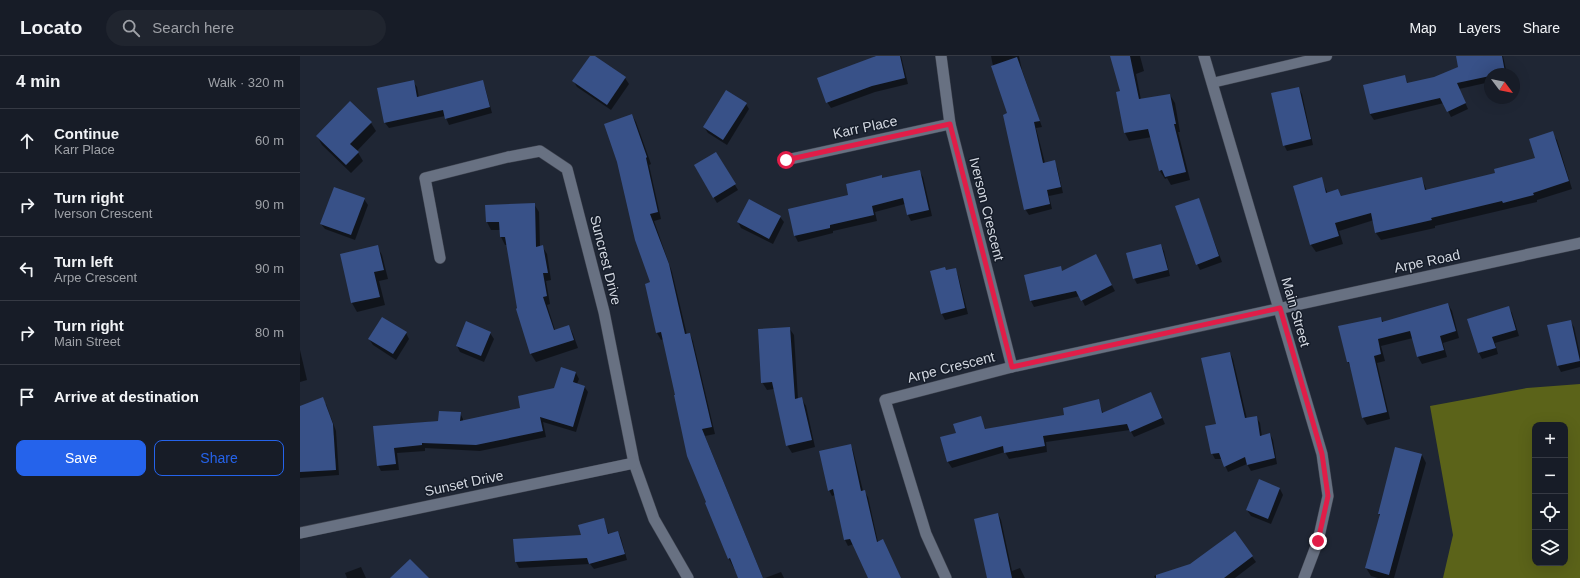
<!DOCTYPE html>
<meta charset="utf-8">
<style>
:root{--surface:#171c27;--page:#20252f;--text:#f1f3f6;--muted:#9ea1a7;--line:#363a44;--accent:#2563eb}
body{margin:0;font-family:Helvetica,sans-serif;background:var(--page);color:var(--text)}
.controls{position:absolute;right:12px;bottom:12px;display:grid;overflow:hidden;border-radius:8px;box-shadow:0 4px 16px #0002}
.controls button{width:36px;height:36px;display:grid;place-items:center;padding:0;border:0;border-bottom:1px solid var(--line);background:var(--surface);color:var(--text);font:20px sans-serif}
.compass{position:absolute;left:1184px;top:12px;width:36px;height:36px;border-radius:50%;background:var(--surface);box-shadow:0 4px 16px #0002;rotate:122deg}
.stop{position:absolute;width:12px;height:12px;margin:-9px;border:3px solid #e11d48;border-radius:50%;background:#fff}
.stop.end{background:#e11d48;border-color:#fff;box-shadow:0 1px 4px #0008}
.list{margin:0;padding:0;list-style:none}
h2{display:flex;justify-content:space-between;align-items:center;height:52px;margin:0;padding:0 16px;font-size:17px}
h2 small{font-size:13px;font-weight:400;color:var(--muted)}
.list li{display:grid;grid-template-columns:26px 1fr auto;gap:12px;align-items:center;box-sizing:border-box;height:64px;padding:0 16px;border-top:1px solid var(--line)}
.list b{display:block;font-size:15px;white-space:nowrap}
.list p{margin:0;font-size:13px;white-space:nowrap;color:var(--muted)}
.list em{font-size:13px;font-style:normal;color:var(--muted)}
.actions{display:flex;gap:8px;padding:12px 16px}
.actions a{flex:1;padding:9px 0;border:1px solid var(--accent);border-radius:8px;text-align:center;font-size:14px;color:var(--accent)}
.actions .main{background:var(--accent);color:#fff}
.icon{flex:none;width:22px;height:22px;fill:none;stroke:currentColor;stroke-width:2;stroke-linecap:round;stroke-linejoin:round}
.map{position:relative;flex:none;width:1280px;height:522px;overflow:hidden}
header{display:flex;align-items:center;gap:24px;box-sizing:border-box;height:56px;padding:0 20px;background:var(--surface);border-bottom:1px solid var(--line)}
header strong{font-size:19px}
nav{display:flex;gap:22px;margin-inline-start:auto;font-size:14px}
.search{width:280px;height:36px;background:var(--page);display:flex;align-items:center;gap:10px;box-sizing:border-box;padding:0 14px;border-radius:22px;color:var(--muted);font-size:15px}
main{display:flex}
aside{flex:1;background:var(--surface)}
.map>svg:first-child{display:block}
.forest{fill:#5b6319;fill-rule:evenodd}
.shadow{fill:#0007}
.building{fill:#385188}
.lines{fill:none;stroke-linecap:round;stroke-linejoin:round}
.service-casing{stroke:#3e434f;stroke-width:11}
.minor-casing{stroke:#3e434f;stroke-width:12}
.service{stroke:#687182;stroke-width:10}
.minor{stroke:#687182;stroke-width:11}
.route{stroke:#e11d48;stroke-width:5}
.labels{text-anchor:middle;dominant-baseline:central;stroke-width:3;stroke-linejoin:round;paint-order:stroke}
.street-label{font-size:14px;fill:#d3d8e1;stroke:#161d2a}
</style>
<header>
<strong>Locato</strong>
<div class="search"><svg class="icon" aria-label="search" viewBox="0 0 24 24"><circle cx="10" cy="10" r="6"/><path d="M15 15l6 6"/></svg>Search here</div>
<nav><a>Map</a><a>Layers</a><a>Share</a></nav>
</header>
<main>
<aside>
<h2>4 min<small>Walk · 320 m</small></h2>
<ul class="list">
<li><svg class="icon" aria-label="ahead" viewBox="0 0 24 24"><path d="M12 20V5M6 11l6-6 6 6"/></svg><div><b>Continue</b><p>Karr Place</p></div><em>60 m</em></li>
<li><svg class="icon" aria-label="right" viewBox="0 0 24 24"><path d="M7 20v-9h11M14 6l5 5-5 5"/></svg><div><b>Turn right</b><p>Iverson Crescent</p></div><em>90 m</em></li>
<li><svg class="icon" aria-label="left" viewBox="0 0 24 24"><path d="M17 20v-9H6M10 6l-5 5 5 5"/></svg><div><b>Turn left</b><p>Arpe Crescent</p></div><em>90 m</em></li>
<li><svg class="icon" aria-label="right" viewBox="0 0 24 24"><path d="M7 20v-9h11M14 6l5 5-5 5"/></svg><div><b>Turn right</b><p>Main Street</p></div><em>80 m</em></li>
<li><svg class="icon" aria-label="arrive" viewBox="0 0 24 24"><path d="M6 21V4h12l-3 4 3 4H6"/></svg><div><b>Arrive at destination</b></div></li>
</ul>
<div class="actions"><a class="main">Save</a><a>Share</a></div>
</aside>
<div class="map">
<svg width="1280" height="522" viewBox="0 0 1280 522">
<rect width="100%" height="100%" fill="#1f2634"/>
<!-- forest -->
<path class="forest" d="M1280,328V522H1143L1153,479L1130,350L1227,332ZM1235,369H1265V507H1235Z"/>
<!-- shadow -->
<g class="shadow">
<path d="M291,0H293L325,22L329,28L311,54L277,31L274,26Z"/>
<path d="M575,0H601L608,28L575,36L531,52L527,46Z"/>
<path d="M691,0H719L722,14L742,71L736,72L745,107L754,105L757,111L763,137L749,140L752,153L729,159L725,153L709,58L693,10Z"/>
<path d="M812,0H840L844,15L836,18L841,44L870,39L875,47L880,76H878L890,124L871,129L867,122L865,123L860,115L852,81L829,85L825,77L821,36Z"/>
<path d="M1157,0H1203L1207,18H1190V26L1159,33L1168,53L1151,61L1144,47L1074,64L1070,58L1105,20L1108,28L1135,22L1159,11Z"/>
<path d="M182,25L185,31L192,57L149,69L145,60L89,72L85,67L113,26L117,31L119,42Z"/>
<path d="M998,32L1002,38L1013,89L987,95L984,89Z"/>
<path d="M446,48L449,53L427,89L408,77L404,71Z"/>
<path d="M332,59L336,66L351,108L349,109L361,163L354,165L372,216L387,279L390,278L393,285L415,378L405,380L463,522H439L429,503L406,447H408L377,339L364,283L361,284L357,277L346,228L351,227Z"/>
<path d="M71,67L76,75L57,95L63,105L51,117L22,89L17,80Z"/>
<path d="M1252,77L1257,84L1272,133L1237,144V146L1135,170V172L1081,184L1076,177L1074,164L1039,175L1043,188L1016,196L1011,189L994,131L1021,123L1028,138L1038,134L1042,141L1122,123L1127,135L1197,118L1237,103Z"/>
<path d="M416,97L438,134L417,147L395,110Z"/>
<path d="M619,115L623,121L632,160L611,165L608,159L605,148L575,156L577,165L533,175V177L498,186L495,180L489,154L550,140L581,120L583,123Z"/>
<path d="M64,143L68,149L55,184L25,173L21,168Z"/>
<path d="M898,143L922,206L900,214L897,208Z"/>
<path d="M234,148L239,156L240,191L242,190L247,198L251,224L246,225L250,248L247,249L255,274L269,270L273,278L278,292L236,306L231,298L217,253H219L207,189H205L201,181L200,174H191L187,166Z"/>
<path d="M480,161L484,166L473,188L441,172L438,166Z"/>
<path d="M861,189L864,195L870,220L837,228L834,222Z"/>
<path d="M77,190L82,199L88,223L79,225L85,249L57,256L52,247L41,199Z"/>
<path d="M799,205L815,235L785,250L780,240L734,251L731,245L725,220L760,212L762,216Z"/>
<path d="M655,213L658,219L668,258L645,264L642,258L631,215H646Z"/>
<path d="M1148,248L1152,255L1159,282L1143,287L1147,301L1122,308L1118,301L1113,282L1081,290L1085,305L1077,307L1090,363L1067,369L1063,362L1051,312L1048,306L1081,262L1084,267Z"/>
<path d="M1208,251L1212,257L1219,280L1195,287L1198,298L1182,303L1179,297L1168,263Z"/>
<path d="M1270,265L1274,271L1280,298V311L1261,316L1258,310L1249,270Z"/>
<path d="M489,272L494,279L498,343L501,342L506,350L515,391L492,397L487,389L474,333L467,334L462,326Z"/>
<path d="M106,277L109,283L96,304L73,289L69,283Z"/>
<path d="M190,277L194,283L184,306L160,296L157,290Z"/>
<path d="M0,294L7,324L0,326Z"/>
<path d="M930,297L933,303L947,363L956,361L960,367L962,381L970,378L973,384L977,408L951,415L947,408L928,416L922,403H915L912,397Z"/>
<path d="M276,317L279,323L277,328L284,330L288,336L276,376L243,366L246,381L180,395L125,392V395L97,397L99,414L81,415L78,409L74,371L139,365L160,357L163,363V366L222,353L255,333Z"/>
<path d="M851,337L865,368L834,381L830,374L746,386L747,396L709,403L705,396L652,412L648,406L641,382L657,378L680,361L686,374L766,360L798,344L803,357Z"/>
<path d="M26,348L36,375L39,419L0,422V351Z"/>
<path d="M550,389L553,394L563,435H564L568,441L578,486L600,522H569L554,488L548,490L545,484L535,439L532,440L529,434Z"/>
<path d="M1122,399L1126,407L1094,522H1078L1071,520L1066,512L1080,461L1079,458Z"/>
<path d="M959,425L980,433L983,439L971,468L951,460L947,454Z"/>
<path d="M698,458L701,464L712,515L720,512L725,522H696Z"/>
<path d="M304,464L309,478L318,476L321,482L327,504L294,513L290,508L219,512L216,506L215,484L282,480Z"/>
<path d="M934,476L956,506L935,522H855L854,520L890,509Z"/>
<path d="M61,511L66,522H47L45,517Z"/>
<path d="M481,516L484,522H465Z"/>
</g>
<!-- building -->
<g class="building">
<path d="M290,0H295L326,21L307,49L272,25Z"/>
<path d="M576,0H600L605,22L572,30L526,47L517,22Z"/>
<path d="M810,0H830L839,43L870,38L876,68H874L886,116L865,121L862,114L859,115L848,73L824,77L816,36L820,35Z"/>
<path d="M1156,0H1202L1205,16L1190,18V20L1157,27L1166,47L1147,56L1140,42L1070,58L1063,29L1105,19L1107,27L1134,21L1158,11Z"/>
<path d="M717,1L740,65L734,66L743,107L755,104L761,131L747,134L750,148L724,154L703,59L707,57L691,10Z"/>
<path d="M114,24L117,41L183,24L190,51L145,63L143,54L84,67L77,32Z"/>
<path d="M999,31L1011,83L983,90L971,37Z"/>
<path d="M426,34L447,47L423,84L403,71Z"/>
<path d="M50,45L72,66L50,88L59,96L46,109L16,80Z"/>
<path d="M332,58L347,101L346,102L358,156L350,158L369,208L385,278L390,277L412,371L402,373L463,522H438L430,502L428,503L405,447L406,446L387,400L374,339H375L361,276L356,277L345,228L350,226L335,184L317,106L304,68Z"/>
<path d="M1253,75L1269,125L1233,137L1234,139L1203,147L1202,145L1131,162L1132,164L1075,177L1071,157L1035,167L1039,180L1010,189L993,130L1022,121L1026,137L1038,133L1041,140L1122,121L1125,134L1195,117L1194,113L1235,102L1229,83Z"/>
<path d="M416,96L436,128L413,142L394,109Z"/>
<path d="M620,114L629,154L607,159L603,142L572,150L574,159L530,169V172L494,180L488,153L548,139L546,128L582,119V122Z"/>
<path d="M34,131L65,142L51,179L20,168Z"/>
<path d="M899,142L919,200L896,209L875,150Z"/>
<path d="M449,143L481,160L469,183L437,166Z"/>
<path d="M235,147L236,191L243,189L248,217H243L247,240L243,241L254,274L269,269L274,284L230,298L216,253L217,252L205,181H200L199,166H186L185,149Z"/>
<path d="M861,188L868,214L833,223L826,197Z"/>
<path d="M78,189L84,214L74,216L80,241L51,247L40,198Z"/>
<path d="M796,198L812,229L781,245L776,235L730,245L724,219L761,210L762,215Z"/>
<path d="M645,211L646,214L656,212L665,252L641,258L630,215Z"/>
<path d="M1148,247L1156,275L1140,280L1144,294L1117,301L1110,275L1078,283L1081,298L1074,300L1087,356L1062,362L1049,306H1047L1038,270L1081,261L1082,266Z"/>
<path d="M1209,250L1216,274L1192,281L1196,292L1178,297L1167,263Z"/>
<path d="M82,261L107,276L93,298L68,283Z"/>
<path d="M1271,264L1280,305L1257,310L1247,269Z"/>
<path d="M166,265L191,276L181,300L156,290Z"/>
<path d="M490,271L495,343L502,341L512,384L486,390L472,326L461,327L458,273Z"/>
<path d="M930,296L945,362L957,360L960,380L970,377L975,402L947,409L945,401L924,411L919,397L911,398L905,370L916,368L901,302Z"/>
<path d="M261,311L276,316L273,326L285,330L273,371L240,361L243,375L176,389L122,387V389L94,392L96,408L77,410L73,370L138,365L139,355L161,356L160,365L220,352L218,340L254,332Z"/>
<path d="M851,336L862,362L830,376L827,368L743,380L745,390L704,397L703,390L647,406L640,381L656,377L653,368L681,360L685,373L764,359L763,352L799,343L802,357Z"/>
<path d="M23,341L33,368L36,414L0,416V350Z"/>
<path d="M551,388L561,435L565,434L577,486L583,483L601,522H568L550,483L544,484L533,433L528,435L519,395Z"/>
<path d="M1095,391L1122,398L1089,519L1065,512L1080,458H1078Z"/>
<path d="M959,423L980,432L968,463L946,454Z"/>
<path d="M698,457L712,522H687L674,463Z"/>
<path d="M304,462L308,478L318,475L325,498L289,508L287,502L215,506L213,483L281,479L278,469Z"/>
<path d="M935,475L953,500L924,522H856V519L890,508Z"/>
<path d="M110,503L129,522H90Z"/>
</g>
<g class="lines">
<!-- service casing -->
<g class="service-casing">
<path id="service" d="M912,27L1027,0"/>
</g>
<!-- minor casing -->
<g class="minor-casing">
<g id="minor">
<path d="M641,0L650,68L712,311"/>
<path d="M904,0L1022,398L1028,440L1018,485L1004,522"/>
<path d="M486,104L650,68"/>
<path d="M140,202L125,122L208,101L240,95L267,113L304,256L334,407L354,463L388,522"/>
<path d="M0,477L334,407"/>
<path d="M646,522L626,478L585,344L712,311L1280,187"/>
</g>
</g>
<!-- service -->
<use href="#service" class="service"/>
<!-- minor -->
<use href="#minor" class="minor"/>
</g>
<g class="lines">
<!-- route -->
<path class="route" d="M486,104L650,68L712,311L980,252L1022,398L1028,440L1018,485"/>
</g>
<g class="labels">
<!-- street labels -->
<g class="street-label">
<text transform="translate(565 71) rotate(-12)">Karr Place</text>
<text transform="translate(687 153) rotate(76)">Iverson Crescent</text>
<text transform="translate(306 204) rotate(76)">Suncrest Drive</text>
<text transform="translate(1127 205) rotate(-12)">Arpe Road</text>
<text transform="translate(996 256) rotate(74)">Main Street</text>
<text transform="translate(651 311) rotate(-14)">Arpe Crescent</text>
<text transform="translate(164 427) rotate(-12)">Sunset Drive</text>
</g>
</g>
</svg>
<div class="controls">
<button>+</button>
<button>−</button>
<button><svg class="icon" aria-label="locate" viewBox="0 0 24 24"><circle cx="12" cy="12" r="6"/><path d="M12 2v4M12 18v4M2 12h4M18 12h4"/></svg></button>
<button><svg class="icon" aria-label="layers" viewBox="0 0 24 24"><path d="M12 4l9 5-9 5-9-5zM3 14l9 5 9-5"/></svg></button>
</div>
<svg class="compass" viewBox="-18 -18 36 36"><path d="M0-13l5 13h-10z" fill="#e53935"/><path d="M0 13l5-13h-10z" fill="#9ea1a7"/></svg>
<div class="stop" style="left:486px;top:104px"></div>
<div class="stop end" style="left:1018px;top:485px"></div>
</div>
</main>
